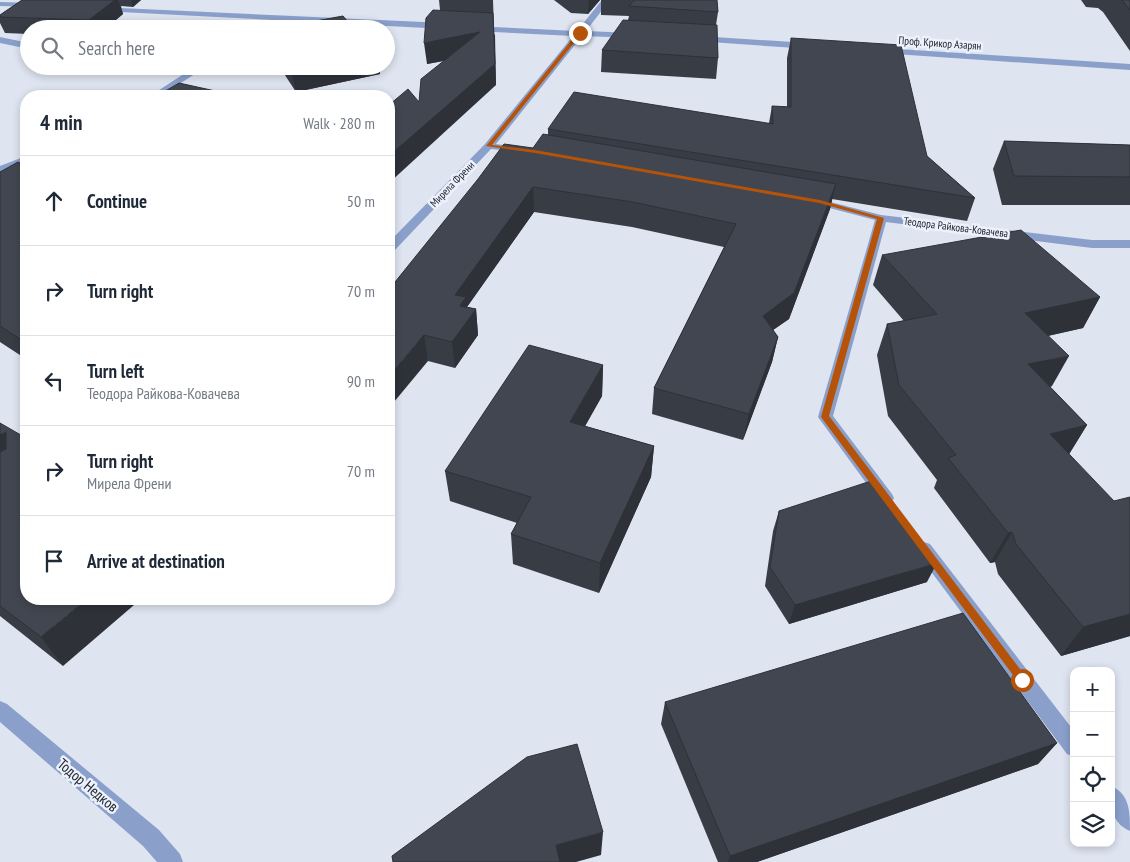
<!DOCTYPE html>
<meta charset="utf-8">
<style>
:root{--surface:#fff;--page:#f6f6f7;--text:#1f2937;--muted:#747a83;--line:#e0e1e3}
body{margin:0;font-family:"PT Sans Narrow",sans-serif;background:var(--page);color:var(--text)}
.controls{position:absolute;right:15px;bottom:15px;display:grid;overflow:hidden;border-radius:10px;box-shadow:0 2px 8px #0003}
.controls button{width:45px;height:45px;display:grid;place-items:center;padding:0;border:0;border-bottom:1px solid var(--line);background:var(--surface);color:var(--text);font:25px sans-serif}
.stop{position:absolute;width:15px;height:15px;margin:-11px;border:4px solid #b45309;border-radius:50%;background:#fff}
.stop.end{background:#b45309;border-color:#fff;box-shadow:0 1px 5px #0008}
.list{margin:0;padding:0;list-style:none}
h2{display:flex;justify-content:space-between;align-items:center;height:65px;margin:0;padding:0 20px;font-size:21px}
h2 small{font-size:16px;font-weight:400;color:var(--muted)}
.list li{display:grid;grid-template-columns:32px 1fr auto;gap:15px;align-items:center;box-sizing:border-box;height:90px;padding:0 20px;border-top:1px solid var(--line)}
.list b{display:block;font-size:19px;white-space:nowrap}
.list p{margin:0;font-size:16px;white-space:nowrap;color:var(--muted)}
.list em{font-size:16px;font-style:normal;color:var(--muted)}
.icon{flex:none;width:28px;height:28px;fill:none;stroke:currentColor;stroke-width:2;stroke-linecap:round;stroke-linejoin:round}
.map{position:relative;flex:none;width:1130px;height:862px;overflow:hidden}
.search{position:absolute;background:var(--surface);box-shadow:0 2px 8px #0003;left:20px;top:20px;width:375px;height:55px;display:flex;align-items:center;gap:12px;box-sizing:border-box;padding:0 18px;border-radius:28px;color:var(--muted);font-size:19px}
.panel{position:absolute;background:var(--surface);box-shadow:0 2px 8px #0003;left:20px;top:90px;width:375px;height:515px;border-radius:20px}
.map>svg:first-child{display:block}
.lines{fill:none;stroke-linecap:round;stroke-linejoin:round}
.lane{fill:#8aa0cb;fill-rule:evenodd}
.street{fill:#8aa0cb;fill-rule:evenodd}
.wall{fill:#383c45}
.shaded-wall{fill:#2e3138}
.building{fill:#414650;stroke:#2e3138}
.route{fill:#b45309}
.labels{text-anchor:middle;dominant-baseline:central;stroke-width:5;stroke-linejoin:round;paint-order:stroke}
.far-street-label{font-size:11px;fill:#24262b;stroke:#ebf1fd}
.near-street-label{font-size:15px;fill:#24262b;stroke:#ebf1fd}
</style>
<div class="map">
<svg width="1130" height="862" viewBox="0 0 1130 862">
<rect width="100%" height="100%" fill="#dee4f0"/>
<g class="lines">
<!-- lane -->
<path class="lane" d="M0,37L29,43V49L0,43Z"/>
<!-- street -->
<g class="street">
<path d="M602,0H610L586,31L633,33L636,34V38L582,36L496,144L523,148L524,150L523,152L491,149L393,252L389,253V242L485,144L573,36L473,31L470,30V26L577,31Z"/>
<path d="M0,2L36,3L40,5L36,7L0,6Z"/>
<path d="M98,7L445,23L449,26L445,29L101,11L97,9Z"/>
<path d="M698,36L810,43L814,46L810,49L695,41V37Z"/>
<path d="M883,48L1130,64V70L880,53V49Z"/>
<path d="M196,66H207L161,96H150Z"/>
<path d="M26,156V163L0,173V166Z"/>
<path d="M811,197L881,215L1092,240H1130V248H1092L886,222L833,416L892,494L894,498L892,502L886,504L880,502L818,417L875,220L807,202L805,200L807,198Z"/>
<path d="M924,542L930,544L1074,731V757L1067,754L918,554L916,549L918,544Z"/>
<path d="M0,701L7,704L159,830L180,854L183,862H157L143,846L0,722Z"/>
<path d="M1111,786C1130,794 1130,812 1130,831C1110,822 1111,805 1111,786Z"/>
</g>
</g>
<!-- wall -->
<g class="wall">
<path d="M22,0H141L133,7L121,6L123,14L105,29H29V34L5,33L0,23V15Z"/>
<path d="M439,0H493L496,85L419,102L444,61L427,64L440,10Z"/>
<path d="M554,0H600L588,14L571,13Z"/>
<path d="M601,0H717L718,12L716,25L718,58L716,79L601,72L602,50L628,20L629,16L601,15Z"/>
<path d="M1081,0H1130V51L1103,12L1098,8L1086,7Z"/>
<path d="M791,38L975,198L967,221L832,199L830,209L789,319L773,330L778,337L772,362L743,440L652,414L654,388L724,247L632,227L534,212L467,307L476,309L478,335L455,368L428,361L391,287L533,148L548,135V129L769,123L772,106L787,107V58Z"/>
<path d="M279,66H379L380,74L296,92Z"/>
<path d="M1004,141L1130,145V205H1002L993,169Z"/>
<path d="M26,166V359L0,342V172Z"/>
<path d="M882,255L1100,297L1083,328L1048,336L1052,386L1050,387L1087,425L1069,454L1130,636L1061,656L998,574L995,562L990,563L934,488L937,480L888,416L877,355L887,324L904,321L873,285Z"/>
<path d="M603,365L602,396L585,426L654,446L651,477L599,593L513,564L511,534L517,523L450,501L445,471Z"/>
<path d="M0,423L63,666L0,616Z"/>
<path d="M779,511L927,582L789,624L765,586L773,531Z"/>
<path d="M665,702L1057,743L1038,764L757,862H718L661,724Z"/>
</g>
<!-- shaded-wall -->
<g class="shaded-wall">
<path d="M115,0H118L123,14L105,29H93L89,20Z"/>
<path d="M131,0H141L133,7Z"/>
<path d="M589,0H600L588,14Z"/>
<path d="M480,32L482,53L427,64L424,43Z"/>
<path d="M495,34L496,85L389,183V156Z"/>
<path d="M329,66H379L380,74L296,92L292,74Z"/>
<path d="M836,184L830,209L789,319L757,341L763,316Z"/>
<path d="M533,187L534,212L467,307L476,309L478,335L455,368L452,342L455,295Z"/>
<path d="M1100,297L1083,328L1010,344L1025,313Z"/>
<path d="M424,335L428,361L389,408V376Z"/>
<path d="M778,337L772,362L743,440L749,414Z"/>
<path d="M1069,356L1052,386L1012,395L1028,364Z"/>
<path d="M603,365L602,396L570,453V422Z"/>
<path d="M1087,425L1068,456L1050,434Z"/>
<path d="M6,432L26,463L0,476V435Z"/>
<path d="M654,446L651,477L599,593L600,563Z"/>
<path d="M1012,532L995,562L990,563L1008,533Z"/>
<path d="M937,563L927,582L789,624L795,605Z"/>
<path d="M87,599H141L63,666L41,637Z"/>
<path d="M1130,614V636L1061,656L1083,627Z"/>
<path d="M1057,743L1038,764L757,862H728L730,856Z"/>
<path d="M603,832L601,855L576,862H556V845Z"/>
</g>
<!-- building -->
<g class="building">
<path d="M22,0H115L89,20L0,17V15Z"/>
<path d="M634,0H717L718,12L629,6Z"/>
<path d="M1122,0H1130V10Z"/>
<path d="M433,10L493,13L495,64L389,156V105L408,89L419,102L421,79L480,32L424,43L426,18Z"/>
<path d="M343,16L354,29H272Z"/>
<path d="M623,20L717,25L718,58L602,50Z"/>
<path d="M791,38L901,45L927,156L975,198L548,129L574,92L773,124L772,106L791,107Z"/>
<path d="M287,66H329L292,74Z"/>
<path d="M179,83L238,96H157Z"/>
<path d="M543,134L836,184L794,293L763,316L778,337L749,414L654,388L736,224L633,202L533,187L455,295L466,297L460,306L476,309L452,342L424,335L389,376V286L391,287L478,179L504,144L533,148Z"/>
<path d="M1004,141L1130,145V177L1014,176Z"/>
<path d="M18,162L26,166V342L23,341L0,326V172Z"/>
<path d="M1021,230L1100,297L1025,313L1069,356L1028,364L1087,425L1050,434L1114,501L1130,497V614L1083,627L1016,544L1012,532L1008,533L948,458L956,455L899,385L887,324L937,314L882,255Z"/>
<path d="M529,345L603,365L570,422L654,446L600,563L511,534L531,497L445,471Z"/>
<path d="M0,423L26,438V599H87L41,637L0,606V452L6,449V432L0,435Z"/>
<path d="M868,482H878L937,563L795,605L770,567L779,511Z"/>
<path d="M963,613L1057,743L730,856L665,702Z"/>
<path d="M577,744L603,832L556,845L560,862H393L392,856L527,757Z"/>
</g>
<!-- route -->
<path class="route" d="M578,32L582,33L492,145L535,150L820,200L884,218L829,416L1026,677L1027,680L1026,683H1019L821,417L877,219L819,203L535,153L486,146Z"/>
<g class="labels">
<!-- far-street labels -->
<g class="far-street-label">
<text transform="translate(940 43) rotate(4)">Проф. Крикор Азарян</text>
<text transform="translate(452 184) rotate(-46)">Мирела Френи</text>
<text transform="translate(956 227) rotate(7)">Теодора Райкова-Ковачева</text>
</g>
<!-- near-street labels -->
<g class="near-street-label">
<text transform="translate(88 785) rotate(40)">Тодор Недков</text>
</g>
</g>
</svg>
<div class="controls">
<button>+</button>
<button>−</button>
<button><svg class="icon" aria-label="locate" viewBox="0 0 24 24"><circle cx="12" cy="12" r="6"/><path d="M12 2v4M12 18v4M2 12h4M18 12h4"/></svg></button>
<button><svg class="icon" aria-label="layers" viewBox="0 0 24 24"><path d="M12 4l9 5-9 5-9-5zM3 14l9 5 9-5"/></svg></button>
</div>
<div class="stop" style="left:1022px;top:680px"></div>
<div class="stop end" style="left:580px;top:33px"></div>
<div class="search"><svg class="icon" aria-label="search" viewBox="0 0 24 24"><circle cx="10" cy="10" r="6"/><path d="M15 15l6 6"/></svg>Search here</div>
<section class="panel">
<h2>4 min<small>Walk · 280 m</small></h2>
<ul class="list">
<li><svg class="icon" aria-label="ahead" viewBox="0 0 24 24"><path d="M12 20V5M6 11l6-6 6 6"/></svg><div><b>Continue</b></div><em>50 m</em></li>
<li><svg class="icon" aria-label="right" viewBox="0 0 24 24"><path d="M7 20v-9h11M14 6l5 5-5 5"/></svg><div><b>Turn right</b></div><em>70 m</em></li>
<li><svg class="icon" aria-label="left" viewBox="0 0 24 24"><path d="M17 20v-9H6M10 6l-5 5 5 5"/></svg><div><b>Turn left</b><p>Теодора Райкова-Ковачева</p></div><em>90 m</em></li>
<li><svg class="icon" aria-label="right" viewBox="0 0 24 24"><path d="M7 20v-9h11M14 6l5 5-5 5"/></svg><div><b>Turn right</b><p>Мирела Френи</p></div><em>70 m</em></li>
<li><svg class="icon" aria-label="arrive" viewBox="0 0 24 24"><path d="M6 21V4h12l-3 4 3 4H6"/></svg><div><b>Arrive at destination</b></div></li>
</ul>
</section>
</div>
